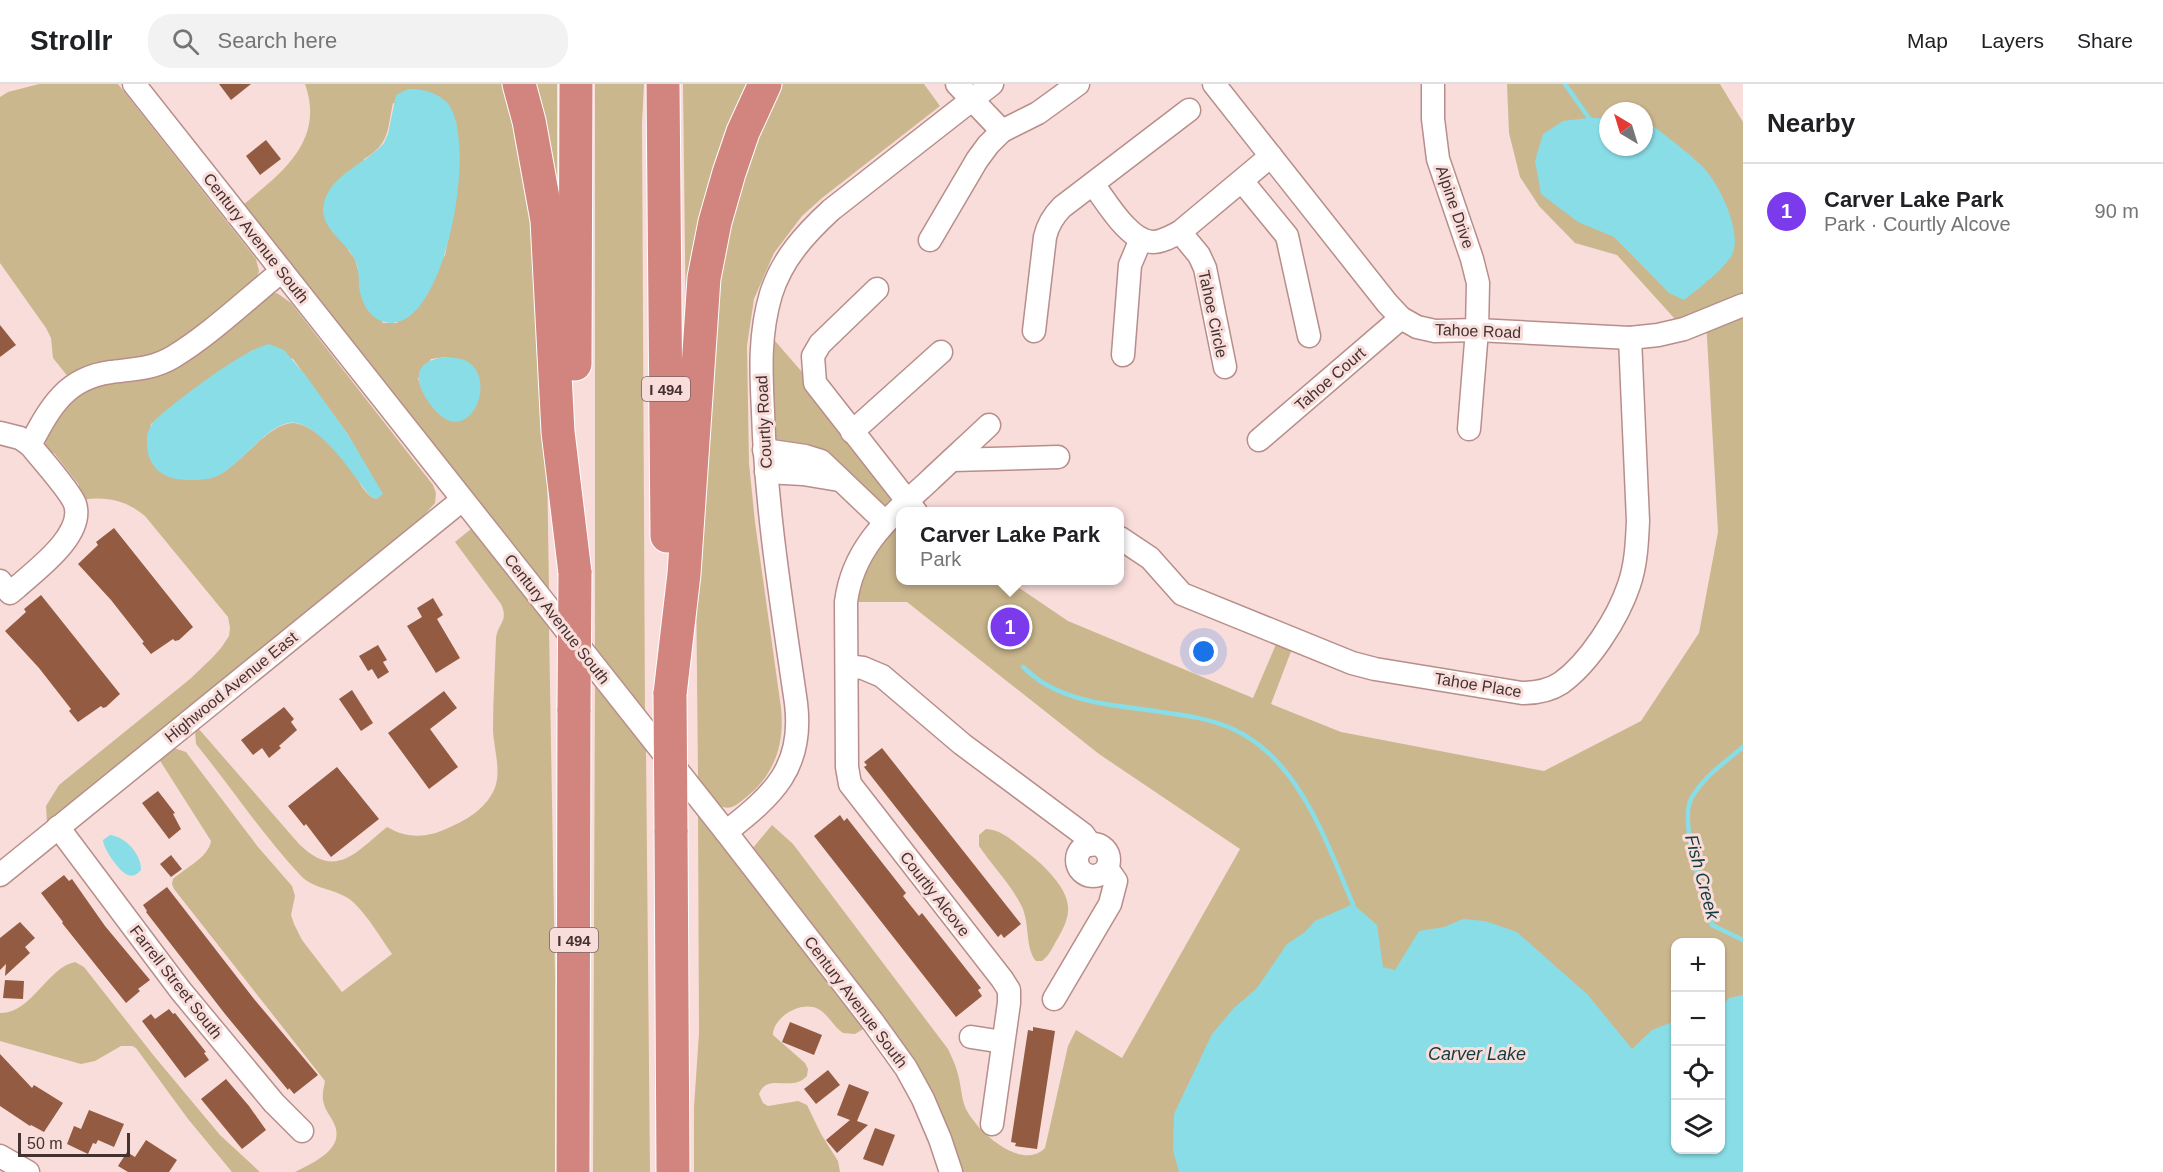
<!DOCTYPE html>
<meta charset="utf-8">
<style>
:root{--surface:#fff;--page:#f2f2f2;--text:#202124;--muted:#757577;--line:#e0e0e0;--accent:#7c3aed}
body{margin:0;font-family:Helvetica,sans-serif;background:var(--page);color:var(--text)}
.controls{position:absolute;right:18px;bottom:18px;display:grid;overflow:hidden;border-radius:12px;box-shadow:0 2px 4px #0004}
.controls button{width:54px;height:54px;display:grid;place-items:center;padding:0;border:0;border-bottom:2px solid var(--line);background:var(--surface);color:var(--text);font:30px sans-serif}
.compass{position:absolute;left:1599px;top:18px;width:54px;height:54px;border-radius:50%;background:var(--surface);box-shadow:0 2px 4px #0004;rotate:322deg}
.scale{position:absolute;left:18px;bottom:15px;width:112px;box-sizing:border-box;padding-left:6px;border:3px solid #443230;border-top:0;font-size:16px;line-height:21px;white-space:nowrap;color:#443230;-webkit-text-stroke:4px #f9ddda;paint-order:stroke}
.you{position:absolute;left:1204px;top:568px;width:21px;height:21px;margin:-15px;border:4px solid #fff;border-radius:50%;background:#1a73e8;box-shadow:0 0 0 9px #1a73e833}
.badge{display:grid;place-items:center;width:39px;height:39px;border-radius:50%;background:var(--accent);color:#fff;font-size:20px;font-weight:700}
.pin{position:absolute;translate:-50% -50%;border:3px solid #fff;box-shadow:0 2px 6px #0006}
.popup{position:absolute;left:896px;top:423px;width:228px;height:78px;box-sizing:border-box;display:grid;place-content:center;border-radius:12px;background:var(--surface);filter:drop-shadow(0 2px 4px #0005);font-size:20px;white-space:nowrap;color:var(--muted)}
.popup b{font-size:22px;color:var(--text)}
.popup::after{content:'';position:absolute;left:50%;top:100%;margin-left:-12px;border:12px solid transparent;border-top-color:var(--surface)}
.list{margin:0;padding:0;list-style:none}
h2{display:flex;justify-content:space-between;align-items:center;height:78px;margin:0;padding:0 24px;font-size:26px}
h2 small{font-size:20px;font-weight:400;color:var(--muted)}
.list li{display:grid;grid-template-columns:39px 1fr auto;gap:18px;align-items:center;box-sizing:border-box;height:96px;padding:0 24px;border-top:2px solid var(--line)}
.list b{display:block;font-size:22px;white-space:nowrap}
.list p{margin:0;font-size:20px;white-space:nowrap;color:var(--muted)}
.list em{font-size:20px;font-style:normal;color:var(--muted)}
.icon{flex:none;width:33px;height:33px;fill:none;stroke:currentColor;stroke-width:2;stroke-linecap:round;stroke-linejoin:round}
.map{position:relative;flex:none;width:1743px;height:1088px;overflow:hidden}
header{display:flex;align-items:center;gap:36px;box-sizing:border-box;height:84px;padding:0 30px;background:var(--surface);border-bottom:2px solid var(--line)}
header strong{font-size:28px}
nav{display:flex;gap:33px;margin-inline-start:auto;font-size:21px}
.search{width:420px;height:54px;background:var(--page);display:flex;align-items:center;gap:15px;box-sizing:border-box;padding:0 21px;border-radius:24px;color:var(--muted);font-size:22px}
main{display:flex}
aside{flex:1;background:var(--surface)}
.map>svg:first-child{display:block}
.green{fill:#cbb78e;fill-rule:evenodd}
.water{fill:#89dde7}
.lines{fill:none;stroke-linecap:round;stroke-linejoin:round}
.stream{stroke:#89dde7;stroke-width:4.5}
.building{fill:#935b42}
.minor-casing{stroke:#b88e8a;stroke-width:25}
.highway-casing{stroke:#fff;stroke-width:35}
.minor{stroke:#fff;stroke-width:22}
.highway{stroke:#d2857f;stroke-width:33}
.highway-bridge-casing{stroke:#fff;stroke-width:35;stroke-linecap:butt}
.highway-bridge{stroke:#d2857f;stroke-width:33}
.labels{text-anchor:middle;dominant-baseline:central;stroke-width:6;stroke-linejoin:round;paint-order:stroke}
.shield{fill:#f9ddda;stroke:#7a6563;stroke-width:1.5}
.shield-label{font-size:15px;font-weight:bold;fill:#443230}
.street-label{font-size:16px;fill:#443230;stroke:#f9ddda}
.water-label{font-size:18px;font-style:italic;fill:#123b3f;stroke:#f9ddda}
</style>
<header>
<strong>Strollr</strong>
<div class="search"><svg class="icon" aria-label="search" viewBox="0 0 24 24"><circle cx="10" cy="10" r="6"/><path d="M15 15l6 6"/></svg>Search here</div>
<nav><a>Map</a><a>Layers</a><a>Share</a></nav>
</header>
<main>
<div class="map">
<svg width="1743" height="1088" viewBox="0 0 1743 1088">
<rect width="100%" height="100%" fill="#f9ddda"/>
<!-- green -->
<g class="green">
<path d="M39,0H118L256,175L259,187L255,198L166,268L69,294L53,274L51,254L46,244L0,179V13L8,8Z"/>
<path d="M305,0H510L526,63L547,377L549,506L244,120C283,88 325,56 305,0ZM393,19L456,37L459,86L454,128L445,171L397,239H383L359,190L355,175L348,166L364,75C390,60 387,46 393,19ZM446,273L423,308L418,295L431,275Z"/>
<path d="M529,0H557V108Z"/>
<path d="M595,0H644L642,40L645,628L595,565Z"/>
<path d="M683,0H755L686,250Z"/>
<path d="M776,0H924L940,22L822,114L802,132L774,169L754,215L747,262L749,379L755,438L781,624C785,661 774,692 744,715C738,720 731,726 723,723C713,719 704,702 698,694L696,487L721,155Z"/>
<path d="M1507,0H1720L1743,38V1088H962L941,1028L925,997L752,765L772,741L793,760L948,965C951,972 955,979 957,987C961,999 961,1012 965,1023C976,1047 1022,1088 1045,1064L1068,962L1076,946L1122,974L1240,765L1099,670L907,518H846L885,437L858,410L764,366L763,243L821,310L900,428V496L1009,497L1068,537L1253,614L1280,551L1295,557L1271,620L1341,648L1544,687L1641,637L1699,549L1718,448L1706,236L1684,245L1617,171L1575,159L1539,122L1520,93L1509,49ZM1608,27H1644V63H1608ZM1676,858H1720V1066H1676Z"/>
<path d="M277,209L291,219L433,401L436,409L435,419L419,437L47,739L46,722L59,701L190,595L212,574L221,564L229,552L230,544L228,533L145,432C126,416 105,412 82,416L77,404L79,401L54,369L50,371L44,367L47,350L69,315L267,210ZM253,266L293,275L349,352L377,415C365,412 360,398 353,388C341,371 320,346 299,340C273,331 240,383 216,392C208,396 198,395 189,395C179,395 172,394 163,389C144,377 148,359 151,340L212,293Z"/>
<path d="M471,445L549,544L555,892V1088H295C312,1079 344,1066 335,1042C332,1033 324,1026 323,1016C322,1010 324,1003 325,997L174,805L172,800L173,795C184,785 209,773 211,757L159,675L174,664L186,668L258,763L292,802L295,812L291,831L294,840L302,856L342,908L392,870C380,853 368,832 353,818C338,804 315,807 300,791C262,750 231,703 196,660L195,647L198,644L299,760C336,796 355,769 387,743C408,755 427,754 448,744C467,736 485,725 494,706C502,689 494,665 493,647C493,616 495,585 496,554C498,539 509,537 501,520L455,458Z"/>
<path d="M595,602L646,666L650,1088H593Z"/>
<path d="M698,732L865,944L855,950L843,949C834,943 829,932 820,926C804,915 773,932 773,951L805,979L808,985L807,992C792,1009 767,988 759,1010L763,1019L768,1022L798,1017L807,1021L821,1050L838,1077L840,1088H694V1023L699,949Z"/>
<path d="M986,745C1000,745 1013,757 1023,765C1039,777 1067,801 1068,823C1069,834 1063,845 1058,854C1053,862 1050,871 1042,877H1036C1025,864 1030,840 1022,823C1011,800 993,783 979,762V751Z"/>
<path d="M75,878L84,883L154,972L220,1051L260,1088H232L188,1035L136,964L132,962H121L95,977L81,980L0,957V929C31,930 48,883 75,878Z"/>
</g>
<!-- water -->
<g class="water">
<path d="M408,5C422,4 444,10 451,24C473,68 450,198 412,230C392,248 368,237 361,212C357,200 361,188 355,176C346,157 318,144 324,119C331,90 366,80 384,59L388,50L396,11Z"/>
<path d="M1588,34H1608V63H1644V37L1648,38C1666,52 1685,66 1702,82C1719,99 1743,148 1732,171C1724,185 1697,206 1684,216L1669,209L1614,153L1578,138L1541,110L1535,77L1543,50L1563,37Z"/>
<path d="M269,260L284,266L306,292L349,352L383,410L377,415L370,412C353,391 325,346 297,339C270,332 239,387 212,394C198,397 175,398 163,390C145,380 141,349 156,335C178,316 242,266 269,260Z"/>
<path d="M446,273C456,274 465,274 472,281C494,302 470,357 440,331C432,324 423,312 420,301C414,281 430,275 446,273Z"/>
<path d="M110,751C126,753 141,770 141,786C137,790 134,793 128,791C119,788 103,764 103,756Z"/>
<path d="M1353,820L1377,841L1383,883L1395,886L1419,847L1444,843L1463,835L1485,837L1517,848L1588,911L1632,965L1652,946L1675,937L1676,1066H1720L1721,923L1729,914L1743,911V1088H1179L1173,1066L1174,1030L1212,950L1234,924L1257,904L1287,860L1305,848L1315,837Z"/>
</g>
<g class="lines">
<!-- stream -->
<g class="stream">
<path d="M1565,0L1591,37"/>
<path d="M1023,583C1030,589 1037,596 1045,600C1074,617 1108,621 1141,625C1172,630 1206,632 1235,646C1300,677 1326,758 1353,820"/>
<path d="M1743,663C1724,679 1703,693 1691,715C1679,739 1704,814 1712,841L1743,856"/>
</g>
</g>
<!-- building -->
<g class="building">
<path d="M219,0H251L231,16Z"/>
<path d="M266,56L281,75L260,91L246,72Z"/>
<path d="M0,241L16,261L0,273Z"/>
<path d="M114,444L193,543L179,556L175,557L173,555L151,570L142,559L144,558L111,516L78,480L98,461L96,458Z"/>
<path d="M41,511L120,610L106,623L103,624L101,622L78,638L69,627L71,625L39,584L5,547L26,528L24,525Z"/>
<path d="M433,514L443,531L437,535L460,574L436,589L407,542L422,533L417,524Z"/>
<path d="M378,561L387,576L383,578L389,588L378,595L372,585L368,587L359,572Z"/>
<path d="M352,606L373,639L361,647L339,615Z"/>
<path d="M444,607L457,624L430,645L458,683L429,705L388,649Z"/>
<path d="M284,623L294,635L291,638L297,646L279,662L281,664L269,674L262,664L253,671L241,656Z"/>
<path d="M882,664L1021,840L1004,854L1001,850L998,853L864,683L867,681L864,678Z"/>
<path d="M337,683L379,735L331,773L306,740L304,742L288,722Z"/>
<path d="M158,707L175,729L173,730L181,745L169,755L142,719Z"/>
<path d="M840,731L844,737L847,734L906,809L903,812L919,832L922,829L981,904L978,906L982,912L956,933L814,752Z"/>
<path d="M171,771L182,785L171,793L160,780Z"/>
<path d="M64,791L69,797L72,795L105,842L150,896L138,905L140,907L126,919L62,839L63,838L41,809Z"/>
<path d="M167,803L254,915L318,991L294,1010L289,1004L288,1006L225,930L146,828L147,827L143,821Z"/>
<path d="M20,838L35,854L25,863L30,869L5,892L6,880L0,886V854Z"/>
<path d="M5,896L24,897L23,915L3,914Z"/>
<path d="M169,925L173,930L175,929L206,968L204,969L209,976L185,994L142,937L151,930L155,935Z"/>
<path d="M790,938L822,951L814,971L782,958Z"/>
<path d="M1033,943L1055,947L1037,1065L1015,1062L1016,1059L1011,1058L1028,946L1033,947Z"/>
<path d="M0,970L32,1004L34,1001L63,1019L44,1048L31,1041L30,1042L0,1022Z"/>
<path d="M828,986L840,1001L816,1020L804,1005Z"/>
<path d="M226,995L249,1022L266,1046L242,1065L201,1015Z"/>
<path d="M849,1000L869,1008L857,1037L868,1041L837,1069L826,1056L850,1036L837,1031Z"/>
<path d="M89,1026L124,1040L114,1063L98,1056L96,1060L93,1059L88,1070L67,1060L74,1042L81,1045Z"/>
<path d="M875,1044L895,1051L883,1082L863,1075Z"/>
<path d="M146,1056L177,1076L169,1088H128L118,1082L127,1068L135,1073Z"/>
</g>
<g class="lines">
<!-- minor casing -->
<g class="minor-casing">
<g id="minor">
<path d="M134,0L726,748L873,938L906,984L923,1015L940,1055L951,1088"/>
<path d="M957,0L1002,47"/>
<path d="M1214,0L1387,219L1401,234L1417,243L1435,247L1477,246L1630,254L1658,251L1684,245L1743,221"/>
<path d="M1433,0V35L1438,75L1472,175L1478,199L1477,246L1469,345"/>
<path d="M1242,97L1287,152L1309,252"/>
<path d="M1093,100C1106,117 1129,158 1153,158C1162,158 1172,152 1180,148L1271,72"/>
<path d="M1180,148L1199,171L1205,184L1225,283"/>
<path d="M930,156L977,76L988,61L1002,47L1038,29L1078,0"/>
<path d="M877,205L820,260L813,272L815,299L916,428"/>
<path d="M1034,247L1045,153C1048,140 1053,132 1062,123L1189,26"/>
<path d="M1123,271L1130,181L1141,155"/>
<path d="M989,341C969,360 948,379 928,398C889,434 853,463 846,518L847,683L850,700L1002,895L1009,906V919L992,1040"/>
<path d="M852,348L941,268"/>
<path d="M0,349L20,354L30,361C40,373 71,408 75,420C85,451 36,486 16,504L10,509L0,497"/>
<path d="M1259,356L1401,234"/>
<path d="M30,361C50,324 65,294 111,288C134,285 153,285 173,273C211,250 247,215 282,187"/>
<path d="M764,366L805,372L821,377L885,438"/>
<path d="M952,376L1058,373"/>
<path d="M766,388L803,390L839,396"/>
<path d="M1120,454L1150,474L1182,510L1352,579L1375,585L1522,609C1536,609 1549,607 1561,599C1589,579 1618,534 1629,501C1636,481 1637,459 1638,437L1630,254"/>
<path d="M847,582L863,584L882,592L962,660L1083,750L1091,761"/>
<path d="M58,743L181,907L274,1019L302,1047"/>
<path d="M726,748C773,711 804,684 796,619C782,522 766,426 763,328C761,288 759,250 771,210C782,175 805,150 831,126L992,0"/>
<circle cx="1093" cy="776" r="16"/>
<path d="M0,791L462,416"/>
<path d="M1054,915L1110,820L1116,797L1107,784"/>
<path d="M971,953L1003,958"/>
<path d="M0,1072L28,1088"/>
</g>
</g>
<!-- highway casing -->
<g class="highway-casing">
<g id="highway">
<path d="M519,0L529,37L547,136L558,348L575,489"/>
<path d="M663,0L667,452"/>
<path d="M575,280L576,0"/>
<path d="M670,610L684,490L704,194L715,138L729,89L743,48L765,0"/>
<path d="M671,746L673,1088"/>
<path d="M573,1088L574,625"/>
</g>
</g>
<!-- minor -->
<use href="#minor" class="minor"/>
<!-- highway -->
<use href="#highway" class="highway"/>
<!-- highway-bridge casing -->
<g class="highway-bridge-casing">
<g id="highway-bridge">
<path d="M670,610L671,746"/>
<path d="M574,625L575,489"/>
</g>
</g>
<!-- highway-bridge -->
<use href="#highway-bridge" class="highway-bridge"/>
</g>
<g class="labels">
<!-- shield labels -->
<g class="shield">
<rect x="642" y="293" width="48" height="24" rx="4.5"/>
<rect x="550" y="844" width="48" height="24" rx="4.5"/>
</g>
<g class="shield-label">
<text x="666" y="305">I 494</text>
<text x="574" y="856">I 494</text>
</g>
<!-- street labels -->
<g class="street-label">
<text transform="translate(1455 123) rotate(71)">Alpine Drive</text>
<text transform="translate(256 154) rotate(52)">Century Avenue South</text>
<text transform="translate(1213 230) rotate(78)">Tahoe Circle</text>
<text transform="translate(1478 247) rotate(2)">Tahoe Road</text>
<text transform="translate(1330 295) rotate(-41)">Tahoe Court</text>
<text transform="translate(764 338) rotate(-93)">Courtly Road</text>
<text transform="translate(557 535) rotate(52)">Century Avenue South</text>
<text transform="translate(1478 601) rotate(9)">Tahoe Place</text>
<text transform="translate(231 603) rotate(-39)">Highwood Avenue East</text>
<text transform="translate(935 810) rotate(52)">Courtly Alcove</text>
<text transform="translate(176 898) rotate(52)">Farrell Street South</text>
<text transform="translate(856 918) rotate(53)">Century Avenue South</text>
</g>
<!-- water labels -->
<g class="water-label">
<text transform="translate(1702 793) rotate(75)">Fish Creek</text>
<text x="1477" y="970">Carver Lake</text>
</g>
</g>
</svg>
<div class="controls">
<button>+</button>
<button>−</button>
<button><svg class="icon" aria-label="locate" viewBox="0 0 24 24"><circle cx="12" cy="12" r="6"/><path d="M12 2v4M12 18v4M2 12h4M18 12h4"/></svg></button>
<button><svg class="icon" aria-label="layers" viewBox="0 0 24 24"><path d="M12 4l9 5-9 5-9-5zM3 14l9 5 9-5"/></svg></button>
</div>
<svg class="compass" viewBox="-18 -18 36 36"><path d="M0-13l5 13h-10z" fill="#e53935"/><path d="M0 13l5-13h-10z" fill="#757577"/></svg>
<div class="scale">50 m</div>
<div class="you"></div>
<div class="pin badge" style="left:1010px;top:543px">1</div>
<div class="popup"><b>Carver Lake Park</b>Park</div>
</div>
<aside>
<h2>Nearby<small></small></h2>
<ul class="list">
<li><span class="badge">1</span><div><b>Carver Lake Park</b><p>Park · Courtly Alcove</p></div><em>90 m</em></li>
</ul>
</aside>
</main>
